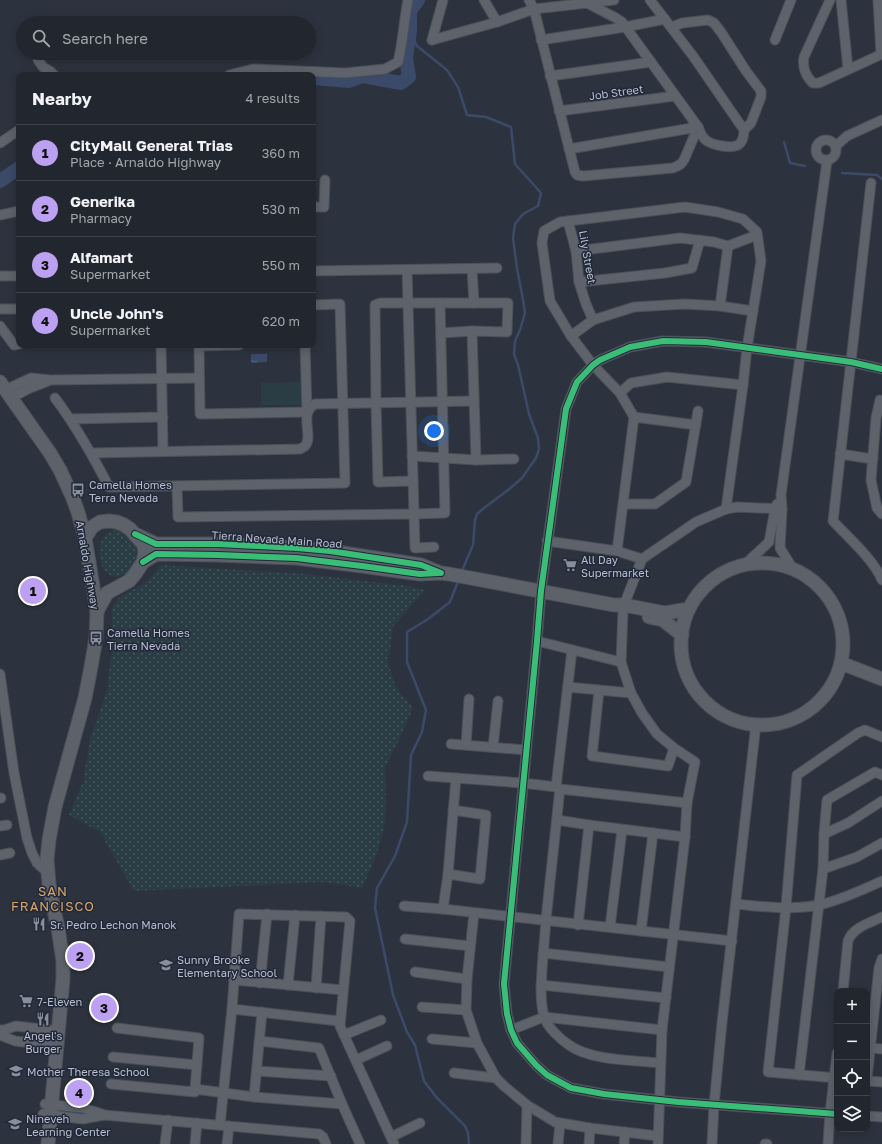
<!DOCTYPE html>
<meta charset="utf-8">
<style>
:root{--surface:#22262e;--page:#2a2e36;--text:#f1f3f6;--muted:#a2a5aa;--line:#3f434a;--accent:#bca0f2}
body{margin:0;font-family:"Golos Text",sans-serif;background:var(--page);color:var(--text)}
.controls{position:absolute;right:12px;bottom:12px;display:grid;overflow:hidden;border-radius:8px;box-shadow:0 2px 10px #0003}
.controls button{width:36px;height:36px;display:grid;place-items:center;padding:0;border:0;border-bottom:1px solid var(--line);background:var(--surface);color:var(--text);font:20px sans-serif}
.you{position:absolute;left:434px;top:431px;width:14px;height:14px;margin:-10px;border:3px solid #fff;border-radius:50%;background:#1a73e8;box-shadow:0 0 0 6px #1a73e833}
.badge{display:grid;place-items:center;width:26px;height:26px;border-radius:50%;background:var(--accent);color:#111;font-size:13px;font-weight:700}
.pin{position:absolute;translate:-50% -50%;border:2px solid #fff;box-shadow:0 1px 4px #0006}
.list{margin:0;padding:0;list-style:none}
h2{display:flex;justify-content:space-between;align-items:center;height:52px;margin:0;padding:0 16px;font-size:17px}
h2 small{font-size:13px;font-weight:400;color:var(--muted)}
.list li{display:grid;grid-template-columns:26px 1fr auto;gap:12px;align-items:center;box-sizing:border-box;height:56px;padding:0 16px;border-top:1px solid var(--line)}
.list b{display:block;font-size:15px;white-space:nowrap}
.list p{margin:0;font-size:13px;white-space:nowrap;color:var(--muted)}
.list em{font-size:13px;font-style:normal;color:var(--muted)}
.icon{flex:none;width:22px;height:22px;fill:none;stroke:currentColor;stroke-width:2;stroke-linecap:round;stroke-linejoin:round}
.map{position:relative;flex:none;width:882px;height:1144px;overflow:hidden}
.search{position:absolute;background:var(--surface);box-shadow:0 2px 10px #0003;left:16px;top:16px;width:300px;height:44px;display:flex;align-items:center;gap:10px;box-sizing:border-box;padding:0 14px;border-radius:22px;color:var(--muted);font-size:15px}
.panel{position:absolute;background:var(--surface);box-shadow:0 2px 10px #0003;left:16px;top:72px;width:300px;height:276px;border-radius:8px}
.map>svg:first-child{display:block}
.grass{fill:url(#grass-dots)}
.garden{fill:#2a3d44}
.water{fill:url(#water-ripples)}
.lines{fill:none;stroke-linecap:round;stroke-linejoin:round}
.stream{stroke:#3b4a69;stroke-width:2.5}
.river{stroke:#3b4a69;stroke-width:14}
.street-casing{stroke:#4b5058;stroke-width:11}
.secondary-casing{stroke:#4b5058;stroke-width:15}
.street{stroke:#5e626b;stroke-width:9}
.secondary{stroke:#5d6169;stroke-width:13}
.cycleway-casing{stroke:#202839;stroke-width:8}
.cycleway{stroke:#3abd76;stroke-width:6}
.labels{text-anchor:middle;dominant-baseline:central;stroke-width:3;stroke-linejoin:round;paint-order:stroke}
.street-label{font-size:11px;fill:#b9bfcd;stroke:#202839}
.poi-label{font-size:11px;fill:#b9bfcd;stroke:#202839;text-anchor:start}
.quarter-label{font-size:13px;letter-spacing:1px;fill:#d9a468;stroke:#202839}
</style>
<div class="map">
<svg width="882" height="1144" viewBox="0 0 882 1144">
<defs>
<pattern id="grass-dots" width="8" height="8" patternUnits="userSpaceOnUse"><rect width="8" height="8" fill="#2a3d44"/><path d="M2 2h.1M6 6h.1" fill="none" stroke="#47575e" stroke-width="1.8" stroke-linecap="round"/></pattern>
<pattern id="water-ripples" width="26" height="14" patternUnits="userSpaceOnUse"><rect width="26" height="14" fill="#3b4a69"/><path d="M2 4q2-2 4 0t4 0M15 11q2-2 4 0t4 0" fill="none" stroke="#55627d"/></pattern>
</defs>
<rect width="100%" height="100%" fill="#2d333e"/>
<!-- grass -->
<g class="grass">
<path d="M114,530C120,530 127,531 131,536C135,540 139,553 137,559C136,564 130,570 126,573C101,591 87,538 114,530Z"/>
<path d="M160,565L306,574L408,586L425,590L393,627L388,663L396,688L413,708L398,742L385,767L386,795L385,823L377,854L362,888L324,882L134,891L100,832L69,815L83,782L90,740L107,690L112,649V608L119,597L138,587L152,577Z"/>
</g>
<!-- garden -->
<path class="garden" d="M301,382V405H261V383Z"/>
<!-- water -->
<path class="water" d="M251,354H267V362L251,363Z"/>
<g class="lines">
<!-- stream -->
<g class="stream">
<path d="M410,31L417,46L447,70L458,87L467,115L486,117L511,127L515,164L541,193L538,206L523,214L515,224L513,238L517,268L523,300L525,313L520,330L515,341L514,354L518,365L529,414L538,438L539,449L536,458L522,478L508,490L484,508L477,514L475,520L473,545L461,573"/>
<path d="M784,142L790,163L805,166"/>
<path d="M842,173L877,175L882,179"/>
<path d="M459,579L450,602L428,619L407,632V662L426,710L422,732L411,755L407,822L395,856L377,888L375,908L393,995L407,1032L415,1045L424,1081L437,1098L465,1126L468,1133L469,1144"/>
</g>
<!-- river -->
<g class="river">
<path d="M313,78L349,81L363,76L401,83L409,77L406,58L410,31V11L418,0"/>
<path d="M0,181L19,168"/>
</g>
<!-- street casing -->
<g class="street-casing">
<g id="street">
<path d="M484,0L497,22"/>
<path d="M614,0L534,9L575,172L577,175L583,176L673,168C678,166 681,165 684,160L698,127"/>
<path d="M650,0L693,56L744,130C744,135 743,142 738,145C731,149 713,145 707,141C702,138 700,132 698,127"/>
<path d="M830,0L804,57C802,67 806,77 813,83H819L882,54"/>
<path d="M841,0L848,69"/>
<path d="M878,0L881,54"/>
<path d="M672,27L682,23L708,20L714,23L721,32L746,71L761,91V97L751,123L744,130"/>
<path d="M432,40L497,22L534,9L529,0"/>
<path d="M432,40L443,0"/>
<path d="M541,40L625,27L665,19"/>
<path d="M775,40L791,0"/>
<path d="M38,60L43,67L50,71L54,75"/>
<path d="M229,75L253,69L345,73L385,69L398,62C403,42 404,20 408,0"/>
<path d="M550,76L651,62"/>
<path d="M559,111L675,96"/>
<circle cx="826" cy="150" r="10"/>
<path d="M0,143L19,130"/>
<path d="M836,146L847,136L882,120"/>
<path d="M569,149L698,127L622,22L616,18L587,3"/>
<path d="M871,183L833,521C848,537 874,560 882,580"/>
<path d="M313,207H324L325,180"/>
<path d="M0,215L19,211"/>
<path d="M568,221L576,251L579,282L586,304L593,320"/>
<path d="M728,246L757,235"/>
<path d="M576,251L680,238L714,242L728,246L720,306"/>
<path d="M472,269L474,303"/>
<path d="M407,270L415,548L434,547"/>
<path d="M313,271L497,268"/>
<path d="M0,276H19"/>
<path d="M579,282L665,273L692,268L700,240"/>
<path d="M0,309H19"/>
<path d="M0,326L14,345L19,344"/>
<path d="M472,331L476,460"/>
<path d="M571,336L593,320L634,307L685,304L720,306L753,311"/>
<path d="M161,345L163,451"/>
<path d="M239,345L199,346L200,414L307,412L305,345"/>
<path d="M5,390L31,378L50,380L199,378"/>
<path d="M620,393L631,383L667,377L743,385"/>
<path d="M11,398L30,388L48,381"/>
<path d="M55,398C76,426 93,456 109,487L345,483L340,304L313,305"/>
<path d="M882,401L880,400L876,418L871,480L877,508L882,514"/>
<path d="M634,417L696,425"/>
<path d="M71,419L163,417"/>
<path d="M91,453L300,449C301,448 304,447 305,446C314,436 298,414 315,404L474,401"/>
<path d="M840,454L873,459"/>
<path d="M412,456L476,460L514,459"/>
<path d="M413,481L378,482L376,403L375,305L380,303H508L507,332L472,331L441,333"/>
<path d="M177,486L178,517L414,514L445,513L440,303"/>
<path d="M624,504H655L686,482L698,411"/>
<path d="M547,541L617,551L642,559"/>
<path d="M617,551L634,417L620,393L593,365L571,336L550,301L542,243L544,231L560,222L685,207L718,212L743,219L757,232L761,261L747,348L743,385L726,509"/>
<path d="M744,565L769,542L775,509L777,504"/>
<path d="M793,569L780,548L782,509L781,495L827,161"/>
<path d="M537,641L621,662"/>
<path d="M0,674L14,773L27,838L32,853L37,863L48,873"/>
<path d="M568,687L631,693"/>
<path d="M599,691L592,756L668,766L674,748"/>
<path d="M451,744L526,750"/>
<path d="M466,745L469,699"/>
<path d="M493,747L498,701"/>
<path d="M428,776L523,783L556,787L560,789L687,803"/>
<path d="M556,787L572,650"/>
<path d="M560,789C555,832 551,875 546,919C545,936 543,953 542,970C541,985 540,1001 544,1016C547,1027 560,1039 569,1045C591,1061 634,1060 660,1063"/>
<path d="M0,798H1"/>
<path d="M557,820L589,825L685,837"/>
<path d="M0,826L7,825"/>
<path d="M824,834L848,823L882,801"/>
<path d="M0,855L10,853"/>
<path d="M823,869L857,857L882,843"/>
<path d="M448,874L480,879L486,815L453,810"/>
<path d="M736,904C762,907 793,910 819,905C841,900 862,890 882,881"/>
<path d="M404,906L443,909L732,941"/>
<path d="M443,909L448,874L456,778"/>
<path d="M474,913L467,979L466,1010L477,1043L496,1078L504,1086L527,1105L555,1122L590,1128L658,1136"/>
<path d="M578,925L589,825"/>
<path d="M610,927L622,830"/>
<path d="M641,931L653,833"/>
<path d="M405,939L470,946"/>
<path d="M543,953L669,967"/>
<path d="M415,972L467,979"/>
<path d="M234,980L343,990"/>
<path d="M260,983L267,914"/>
<path d="M288,985L295,915"/>
<path d="M541,985L666,998"/>
<path d="M316,988L321,916"/>
<path d="M843,991L848,941C853,927 870,923 882,917"/>
<path d="M422,1007L466,1010"/>
<path d="M232,1009L339,1021"/>
<path d="M117,1028L199,1038L195,1089L254,1097L342,1104"/>
<path d="M0,1030H4L16,1026L59,1031"/>
<path d="M511,1030L544,1017L662,1030"/>
<path d="M0,1035L15,1041L58,1046"/>
<path d="M344,1035L394,1144"/>
<path d="M432,1039L477,1043"/>
<path d="M260,1041L319,1048L342,1104L360,1144"/>
<path d="M870,1048L882,1049"/>
<path d="M113,1057L197,1065"/>
<path d="M356,1060L387,1046"/>
<path d="M257,1071L331,1076"/>
<path d="M454,1073L496,1078"/>
<path d="M799,1075L823,869L824,834L827,800L875,772L882,775"/>
<path d="M837,1078L768,1072L786,907L797,775L858,733L865,730L882,737"/>
<path d="M867,1078L879,968L882,959"/>
<path d="M867,1081L882,1082"/>
<path d="M111,1084L195,1092V1089"/>
<path d="M254,1097L262,1012"/>
<path d="M45,1104L83,1108L102,1114"/>
<path d="M43,1114L83,1119L104,1115L319,1134L323,1137L326,1144"/>
<path d="M837,1114L678,1102L604,1094L571,1088L547,1075L536,1065L517,1043L511,1030L507,1014L504,984L537,641L541,591L566,409L577,382L593,365L600,360L630,347L663,341L706,342L851,362L882,369"/>
<path d="M867,1116L882,1117"/>
<path d="M220,1125L232,1009L239,914L346,917L350,921L340,1026L344,1035L381,1020"/>
<path d="M391,1137L420,1123"/>
<path d="M165,1144L168,1120"/>
<path d="M195,1144L197,1123"/>
<path d="M227,1144L229,1126"/>
<path d="M526,1144L527,1105"/>
<path d="M558,1144L560,1124"/>
<path d="M589,1144L590,1128"/>
<path d="M624,1144L625,1132"/>
<path d="M658,1144L662,1030L685,837L687,803L695,762L674,748L657,734L642,713L631,693L621,662L623,611L624,605L642,559L696,522L726,509L737,507L782,509"/>
<path d="M712,1144L714,1105L722,1023L756,724"/>
<path d="M765,1144H767"/>
<path d="M828,1144L830,1113L837,1053"/>
</g>
</g>
<!-- secondary casing -->
<g class="secondary-casing">
<g id="secondary">
<path d="M0,382L50,453L60,470L72,496L78,512L85,538L97,611L96,638L91,667L85,698L55,807L49,840L47,859L49,884L53,906L58,928L63,961V979L48,1144"/>
<path d="M135,534L156,544H218L297,548L330,551L421,565L438,572"/>
<path d="M85,538L92,527L100,522L109,521L117,522L124,525L130,529L144,545L145,553L143,562L135,574L129,581L107,593L97,611"/>
<path d="M143,562L156,554L218,555L296,558L362,566L420,574L441,573L449,574L614,605H624L665,613L689,609"/>
<circle cx="762" cy="644" r="81"/>
<path d="M649,617L663,620L682,635"/>
<path d="M841,663L882,679"/>
</g>
</g>
<!-- street -->
<use href="#street" class="street"/>
<!-- secondary -->
<use href="#secondary" class="secondary"/>
<!-- cycleway casing -->
<g class="cycleway-casing">
<g id="cycleway">
<path d="M135,534L156,544H218L297,548L330,551L421,565L441,573"/>
<path d="M143,562L156,554L218,555L296,558L362,566L420,574L438,573"/>
<path d="M837,1114L678,1102L604,1094L571,1088L547,1075L536,1065L517,1043L511,1030L507,1014L504,984L537,641L541,591L566,409L577,382L593,365L600,360L630,347L663,341L706,342L851,362L882,369"/>
</g>
</g>
<!-- cycleway -->
<use href="#cycleway" class="cycleway"/>
</g>
<!-- icons -->
<defs>
<g id="bus-bare" transform="scale(1.08)"><path d="M-5-6H5V4H4V6H2V4H-2V6H-4V4H-5ZM-3.5-4V0h7V-4ZM-3.5 1.2v1.5H-2V1.2ZM2 1.2v1.5H3.5V1.2Z" fill="#888e9b" stroke="#202839" stroke-width="2.5" paint-order="stroke"/></g>
<g id="supermarket-bare" transform="scale(1.08)"><path d="M-6-5.5h2.5l.6 2H6L4.5 2H-2.5L-4.4-4H-6ZM-1.5 3.2a1.3 1.3 0 1 0 .1 0ZM3 3.2a1.3 1.3 0 1 0 .1 0Z" fill="#888e9b" stroke="#202839" stroke-width="2.5" paint-order="stroke"/></g>
<g id="restaurant-bare" transform="scale(1.08)"><path d="M-5-6h1v4h1v-4h1v4h1v-4h1v5L-1.5 .5V6h-2V.5L-5-1ZM5-6V6H3V1.5H1.5Q1.5-4 5-6Z" fill="#888e9b" stroke="#202839" stroke-width="2.5" paint-order="stroke"/></g>
<g id="school-bare" transform="scale(1.08)"><path d="M0-5L7-2L0 1L-7-2ZM-4 1L0 2.5L4 1V4Q0 6-4 4Z" fill="#888e9b" stroke="#202839" stroke-width="2.5" paint-order="stroke"/></g>
</defs>
<g fill-rule="evenodd">
<use href="#bus-bare" x="78" y="490"/>
<use href="#supermarket-bare" x="570" y="565"/>
<use href="#bus-bare" x="96" y="638"/>
<use href="#restaurant-bare" x="39" y="924"/>
<use href="#school-bare" x="166" y="965"/>
<use href="#supermarket-bare" x="26" y="1001"/>
<use href="#restaurant-bare" x="43" y="1019"/>
<use href="#school-bare" x="16" y="1071"/>
<use href="#school-bare" x="15" y="1124"/>
</g>
<g class="labels">
<!-- street labels -->
<g class="street-label">
<text transform="translate(616 92) rotate(-8)">Job Street</text>
<text transform="translate(588 257) rotate(80)">Lily Street</text>
<text transform="translate(277 539) rotate(4)">Tierra Nevada Main Road</text>
<text transform="translate(88 565) rotate(80)">Arnaldo Highway</text>
</g>
<!-- poi labels -->
<g class="poi-label">
<text x="89" y="484">Camella Homes<tspan x="89" dy="13">Terra Nevada</tspan></text>
<text x="581" y="559">All Day<tspan x="581" dy="13">Supermarket</tspan></text>
<text x="107" y="632">Camella Homes<tspan x="107" dy="13">Tierra Nevada</tspan></text>
<text x="50" y="924">Sr. Pedro Lechon Manok</text>
<text x="177" y="959">Sunny Brooke<tspan x="177" dy="13">Elementary School</tspan></text>
<text x="37" y="1001">7-Eleven</text>
<text x="43" y="1035" text-anchor="middle">Angel's<tspan x="43" dy="13">Burger</tspan></text>
<text x="27" y="1071">Mother Theresa School</text>
<text x="26" y="1118">Nineveh<tspan x="26" dy="13">Learning Center</tspan></text>
</g>
<!-- quarter labels -->
<g class="quarter-label">
<text x="53" y="891">SAN<tspan x="53" dy="15">FRANCISCO</tspan></text>
</g>
</g>
</svg>
<div class="controls">
<button>+</button>
<button>−</button>
<button><svg class="icon" aria-label="locate" viewBox="0 0 24 24"><circle cx="12" cy="12" r="6"/><path d="M12 2v4M12 18v4M2 12h4M18 12h4"/></svg></button>
<button><svg class="icon" aria-label="layers" viewBox="0 0 24 24"><path d="M12 4l9 5-9 5-9-5zM3 14l9 5 9-5"/></svg></button>
</div>
<div class="you"></div>
<div class="pin badge" style="left:33px;top:591px">1</div>
<div class="pin badge" style="left:80px;top:956px">2</div>
<div class="pin badge" style="left:104px;top:1008px">3</div>
<div class="pin badge" style="left:79px;top:1093px">4</div>
<div class="search"><svg class="icon" aria-label="search" viewBox="0 0 24 24"><circle cx="10" cy="10" r="6"/><path d="M15 15l6 6"/></svg>Search here</div>
<section class="panel">
<h2>Nearby<small>4 results</small></h2>
<ul class="list">
<li><span class="badge">1</span><div><b>CityMall General Trias</b><p>Place · Arnaldo Highway</p></div><em>360 m</em></li>
<li><span class="badge">2</span><div><b>Generika</b><p>Pharmacy</p></div><em>530 m</em></li>
<li><span class="badge">3</span><div><b>Alfamart</b><p>Supermarket</p></div><em>550 m</em></li>
<li><span class="badge">4</span><div><b>Uncle John's</b><p>Supermarket</p></div><em>620 m</em></li>
</ul>
</section>
</div>
